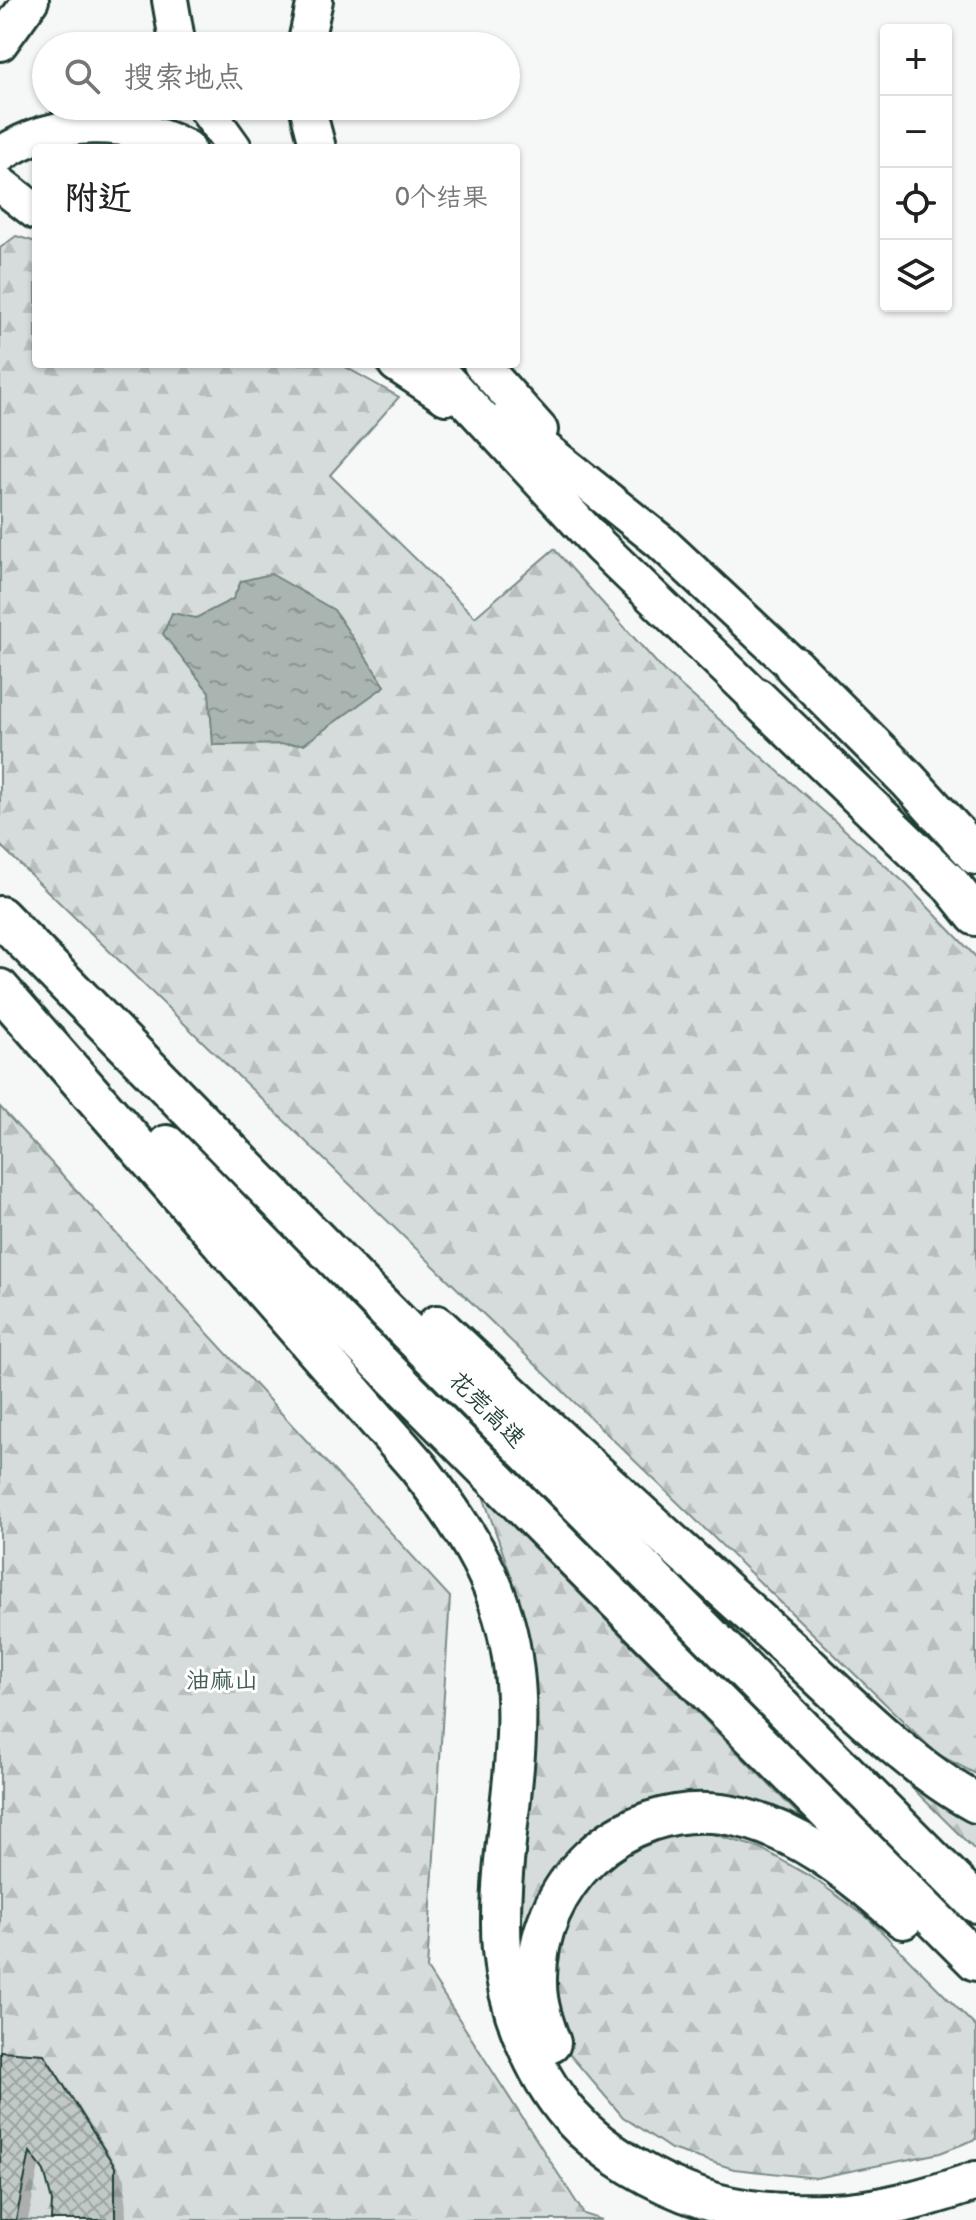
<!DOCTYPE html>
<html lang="zh">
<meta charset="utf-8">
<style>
:root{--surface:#fff;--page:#f6f6f6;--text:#222;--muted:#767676;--line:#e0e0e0}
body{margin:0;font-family:"Balsamiq Sans","LXGW WenKai TC",sans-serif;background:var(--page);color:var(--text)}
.controls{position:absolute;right:24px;top:24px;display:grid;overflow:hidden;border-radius:8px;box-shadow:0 2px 6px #0004}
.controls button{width:72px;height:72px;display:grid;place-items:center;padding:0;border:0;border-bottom:2px solid var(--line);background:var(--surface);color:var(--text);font:40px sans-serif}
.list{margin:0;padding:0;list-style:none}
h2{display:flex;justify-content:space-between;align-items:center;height:104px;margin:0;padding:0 32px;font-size:34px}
h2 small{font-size:26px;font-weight:400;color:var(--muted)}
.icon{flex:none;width:44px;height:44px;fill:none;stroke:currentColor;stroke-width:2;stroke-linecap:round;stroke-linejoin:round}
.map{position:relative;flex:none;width:976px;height:2220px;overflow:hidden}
.search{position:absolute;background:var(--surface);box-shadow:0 2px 6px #0004;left:32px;top:32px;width:488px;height:88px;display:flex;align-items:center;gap:20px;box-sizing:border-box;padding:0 28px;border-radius:44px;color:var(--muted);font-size:30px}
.panel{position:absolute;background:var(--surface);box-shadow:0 2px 6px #0004;left:32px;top:144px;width:488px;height:224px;border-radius:8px}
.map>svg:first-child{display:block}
.forest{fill:url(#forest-firs);stroke:#7a8c88;stroke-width:2}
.water{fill:url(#water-ripples);stroke:#72857f;stroke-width:2}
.shadow{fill:#0003}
.building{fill:url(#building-cross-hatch);stroke:#1f3d34;stroke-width:2}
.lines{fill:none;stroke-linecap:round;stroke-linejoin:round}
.primary-casing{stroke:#1f3d34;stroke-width:40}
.highway-casing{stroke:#1f3d34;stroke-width:44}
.primary{stroke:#fff;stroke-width:34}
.highway{stroke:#fff;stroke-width:38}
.labels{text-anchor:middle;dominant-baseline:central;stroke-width:6;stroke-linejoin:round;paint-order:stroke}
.street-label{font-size:24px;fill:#1f3d34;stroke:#fff}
.park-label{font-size:24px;fill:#445d55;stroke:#fff}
</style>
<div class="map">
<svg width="976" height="2220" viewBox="0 0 976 2220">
<defs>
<pattern id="forest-firs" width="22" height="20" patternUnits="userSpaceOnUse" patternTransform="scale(2)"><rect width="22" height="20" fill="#d6dcdb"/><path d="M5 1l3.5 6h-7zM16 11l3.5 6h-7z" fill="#b7bebd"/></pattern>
<pattern id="water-ripples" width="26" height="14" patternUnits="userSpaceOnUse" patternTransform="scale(2)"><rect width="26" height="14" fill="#aab5b1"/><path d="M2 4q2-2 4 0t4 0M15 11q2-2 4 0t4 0" fill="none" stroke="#8a9491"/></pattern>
<pattern id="building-cross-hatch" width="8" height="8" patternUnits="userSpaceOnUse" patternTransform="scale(2)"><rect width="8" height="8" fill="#c0c9c6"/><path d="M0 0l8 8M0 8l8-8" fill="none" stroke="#9ba4a2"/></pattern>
</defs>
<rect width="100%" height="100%" fill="#f6f7f7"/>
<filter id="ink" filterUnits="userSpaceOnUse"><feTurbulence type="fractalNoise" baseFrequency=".0125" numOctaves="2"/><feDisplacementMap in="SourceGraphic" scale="16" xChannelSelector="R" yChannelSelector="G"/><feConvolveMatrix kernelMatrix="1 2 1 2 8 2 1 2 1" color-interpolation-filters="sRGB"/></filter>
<g filter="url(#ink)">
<!-- forest -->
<g class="forest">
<path d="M16,236L36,242V364H340L399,397L330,475L475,617L554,549L663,670L905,883L976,957V1774L937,1754L0,845V248Z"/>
<path d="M0,1107L450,1597L427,1969L584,2214L602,2220H0Z"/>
<path d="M483,1496L813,1829L624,1816L520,1979L515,1914L529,1677L516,1590Z"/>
<path d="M869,1745L976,1822V1851Z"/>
<path d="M706,1832L760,1848L813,1878L869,1919L976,2027V2139L940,2153L816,2178L734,2169L671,2149L623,2117L570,2055L556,2008L558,1945L575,1898L611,1859L656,1834Z"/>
</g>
<!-- water -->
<path class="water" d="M271,574L334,610L385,686L304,744L213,745L209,692L163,634L172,613L196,618L233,599L241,581Z"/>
<!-- shadow -->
<path class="shadow" d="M0,2053L43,2056L54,2067L125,2179L126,2220H53L54,2201L46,2170L40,2162L28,2220H0Z"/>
<!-- building -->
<path class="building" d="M0,2051L44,2054L115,2167V2220H51L52,2201L44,2171L30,2152L16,2220H0Z"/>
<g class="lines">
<!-- primary casing -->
<g class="primary-casing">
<g id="primary">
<path d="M170,0L178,46"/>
<path d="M0,43L31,0"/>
<path d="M305,46L315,0"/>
<path d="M204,106L234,148"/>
<path d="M307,106L318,148"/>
<path d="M0,155C55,117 129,119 187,148"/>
<path d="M0,184L36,212"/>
<path d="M396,364L446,397"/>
<path d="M432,364L600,546L757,698"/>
<path d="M481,364L540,430"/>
<path d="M507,419L661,542L794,666"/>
</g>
</g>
<!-- highway casing -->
<g class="highway-casing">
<g id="highway">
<path d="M794,666L908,780L976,855"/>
<path d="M757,698L951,885L976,916"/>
<path d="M0,916L367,1291L976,1903"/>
<path d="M0,989L418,1467C468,1532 505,1588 514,1672C525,1765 495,1857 502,1950C507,2007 532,2072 570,2116C604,2154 655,2183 703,2199C742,2213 787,2214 829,2213C879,2212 929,2197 976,2181"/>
<path d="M167,1145L374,1357L976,1961"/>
<path d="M437,1325C550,1432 665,1537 781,1641C840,1695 906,1765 976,1803"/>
<path d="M551,2043C544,2024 537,2004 537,1984C534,1885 621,1801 722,1814C794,1824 850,1873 903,1919"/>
</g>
</g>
<!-- primary -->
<use href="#primary" class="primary"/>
<!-- highway -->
<use href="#highway" class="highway"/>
</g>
</g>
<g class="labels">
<!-- street labels -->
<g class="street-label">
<text transform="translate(487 1410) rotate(45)">花莞高速</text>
</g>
<!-- park labels -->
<g class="park-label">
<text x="222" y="1680">油麻山</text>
</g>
</g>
</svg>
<div class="controls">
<button>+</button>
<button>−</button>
<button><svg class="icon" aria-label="locate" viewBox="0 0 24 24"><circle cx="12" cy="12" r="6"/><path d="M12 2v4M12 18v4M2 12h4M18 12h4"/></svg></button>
<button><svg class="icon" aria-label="layers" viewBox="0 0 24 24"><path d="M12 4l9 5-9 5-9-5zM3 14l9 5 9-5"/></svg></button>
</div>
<div class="search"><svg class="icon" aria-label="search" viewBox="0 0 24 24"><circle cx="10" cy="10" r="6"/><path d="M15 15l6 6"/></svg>搜索地点</div>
<section class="panel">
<h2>附近<small>0个结果</small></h2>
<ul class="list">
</ul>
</section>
</div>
